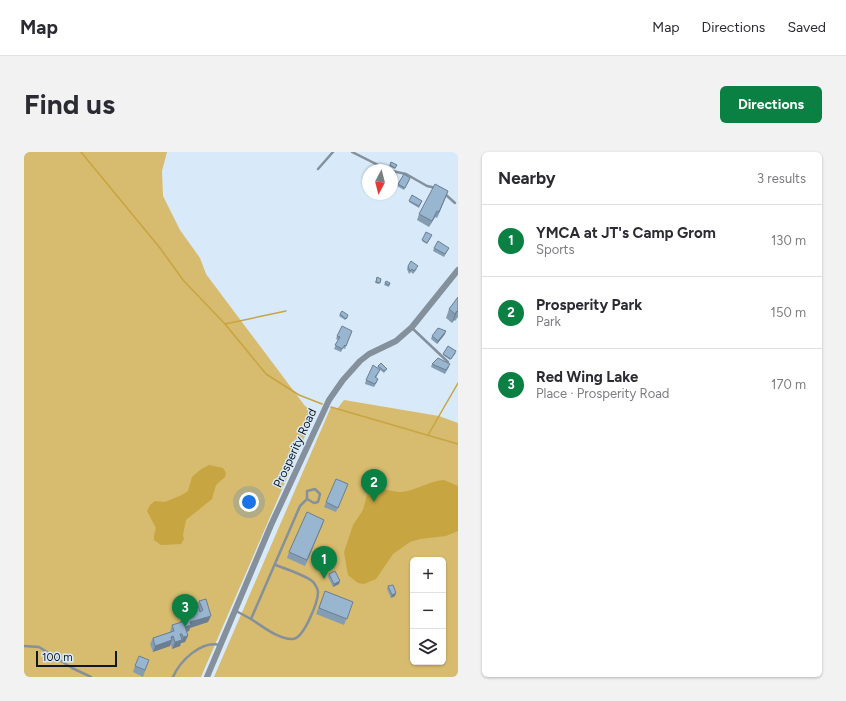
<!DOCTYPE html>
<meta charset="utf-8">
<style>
:root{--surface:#fff;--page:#f2f2f3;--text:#2b2b33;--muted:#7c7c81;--line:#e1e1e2;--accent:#0b8043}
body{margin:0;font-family:Figtree,sans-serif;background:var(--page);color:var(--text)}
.controls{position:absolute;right:12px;bottom:12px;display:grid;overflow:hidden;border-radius:6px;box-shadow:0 1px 3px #0004}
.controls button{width:36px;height:36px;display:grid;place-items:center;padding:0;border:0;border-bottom:1px solid var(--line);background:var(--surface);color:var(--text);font:20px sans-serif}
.compass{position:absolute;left:338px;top:12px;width:36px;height:36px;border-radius:50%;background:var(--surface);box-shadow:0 1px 3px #0004;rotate:187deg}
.scale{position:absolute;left:12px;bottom:10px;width:81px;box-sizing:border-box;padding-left:4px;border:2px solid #0e1922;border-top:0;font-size:11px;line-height:14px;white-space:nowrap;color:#0e1922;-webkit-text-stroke:3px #d8eafa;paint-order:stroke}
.you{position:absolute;left:225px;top:350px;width:14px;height:14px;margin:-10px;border:3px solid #fff;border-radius:50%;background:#1a73e8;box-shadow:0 0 0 6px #1a73e833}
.badge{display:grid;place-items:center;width:26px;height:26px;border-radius:50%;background:var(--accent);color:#fff;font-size:13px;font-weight:700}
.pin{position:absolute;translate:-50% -33px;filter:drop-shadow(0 1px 2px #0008)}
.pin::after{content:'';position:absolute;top:21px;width:14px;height:12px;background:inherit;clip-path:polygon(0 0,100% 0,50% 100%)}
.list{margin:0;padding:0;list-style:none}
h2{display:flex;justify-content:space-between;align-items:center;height:52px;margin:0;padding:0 16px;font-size:17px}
h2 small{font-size:13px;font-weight:400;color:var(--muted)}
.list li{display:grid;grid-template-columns:26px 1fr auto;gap:12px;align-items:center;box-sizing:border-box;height:72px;padding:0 16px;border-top:1px solid var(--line)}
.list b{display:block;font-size:15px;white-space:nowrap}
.list p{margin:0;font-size:13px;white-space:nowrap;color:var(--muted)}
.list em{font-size:13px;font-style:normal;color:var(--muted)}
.icon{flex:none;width:22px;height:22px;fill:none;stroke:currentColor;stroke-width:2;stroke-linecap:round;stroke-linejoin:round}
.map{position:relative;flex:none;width:434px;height:525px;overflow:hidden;border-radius:6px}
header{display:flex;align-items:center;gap:24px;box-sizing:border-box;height:56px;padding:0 20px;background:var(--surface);border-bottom:1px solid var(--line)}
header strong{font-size:19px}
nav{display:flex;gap:22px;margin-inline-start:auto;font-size:14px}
.intro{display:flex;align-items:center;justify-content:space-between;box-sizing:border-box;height:96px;padding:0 24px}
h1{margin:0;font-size:28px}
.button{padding:10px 18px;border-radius:6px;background:var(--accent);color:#fff;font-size:14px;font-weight:700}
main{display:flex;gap:24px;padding:0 24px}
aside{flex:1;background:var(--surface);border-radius:6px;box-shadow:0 1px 3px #0004}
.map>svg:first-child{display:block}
.green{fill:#d7bb6e;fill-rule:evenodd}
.water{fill:#c7a541}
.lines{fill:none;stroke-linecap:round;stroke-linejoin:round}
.stream{stroke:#c7a541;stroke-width:1.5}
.service{stroke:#84909b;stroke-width:2.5}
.tertiary{stroke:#84909b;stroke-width:6}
.wall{fill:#849db3}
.shaded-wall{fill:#6b7f92}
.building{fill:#99b6d0;stroke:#6b7f92}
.labels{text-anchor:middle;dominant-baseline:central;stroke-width:3;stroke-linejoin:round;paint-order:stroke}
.street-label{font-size:12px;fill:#0e1922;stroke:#d8eafa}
</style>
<header>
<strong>Map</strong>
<nav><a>Map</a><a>Directions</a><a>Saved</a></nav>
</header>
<div class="intro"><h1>Find us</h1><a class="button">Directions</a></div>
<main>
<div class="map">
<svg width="434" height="525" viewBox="0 0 434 525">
<rect width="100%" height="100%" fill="#d8eafa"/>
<!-- green -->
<g class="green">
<path d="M0,0H143L138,19L139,44L156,78L176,106L182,122L281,254L291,261L177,525H0Z"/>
<path d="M320,248L415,264L434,271V525H190L307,255L313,257ZM389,408H419V510H389Z"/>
</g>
<!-- water -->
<g class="water">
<path d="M185,313L199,316L202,321L201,325L192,333L188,347L162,368L159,383L160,387L157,392L137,393L130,388V384L132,376L123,359L126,353L131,349L141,350L158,343L164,339L168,325L176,318Z"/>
<path d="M420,328L434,334V379L422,384L396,387L386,390L369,402L352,427L340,432L334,431L324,423L320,400L329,373L339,358L344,339C354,332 367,341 378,340C393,338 405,329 420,328Z"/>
</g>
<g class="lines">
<!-- stream -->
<g class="stream">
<path d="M57,0L136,96L159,128L201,172L242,222L275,243L298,252"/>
<path d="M201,172L262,159"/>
<path d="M307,255L434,292"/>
<path d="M404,283L434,231"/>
</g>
<!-- service -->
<g class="service">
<path d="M328,0L364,18"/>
<path d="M294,17L309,0"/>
<path d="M368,19L382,22L403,34L412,36"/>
<path d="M421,42L431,51"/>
<path d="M388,176L424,210"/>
<path d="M212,459L227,467L276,354L283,347L290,351L294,350L296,342L291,337L283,339V347"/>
<path d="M227,467C238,474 255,488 269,487C280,486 294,450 294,440C294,437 292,434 290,431C285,424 261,417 252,413"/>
<path d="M0,494L15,495L48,516L67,525"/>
<path d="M149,525C156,509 177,488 196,493"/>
</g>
<!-- tertiary -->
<path class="tertiary" d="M183,525L247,373L305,248L319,228L336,209L345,202L372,189L388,175L434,118"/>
</g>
<!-- wall -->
<g class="wall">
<path d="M367,10L373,13L371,17L365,14Z"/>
<path d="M386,27L380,38L373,34L374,32Z"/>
<path d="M424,39L413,66L411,65L405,75L393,68L395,62Z"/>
<path d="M388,43L398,49L395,56L385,50Z"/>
<path d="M402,80L407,85L403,92L398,89Z"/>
<path d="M410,96H425L420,105L409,99Z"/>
<path d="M384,114L393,117L389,122L387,120L385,122L383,117Z"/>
<path d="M353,125L357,127L355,132L351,131Z"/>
<path d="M361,131H366L365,135L360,133Z"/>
<path d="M434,145V165L431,169L430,168L428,171L422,166L425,157Z"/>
<path d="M316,162L324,165L321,168L315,164Z"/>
<path d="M328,179L321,197L319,196L317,200L310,197L314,188L312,187L313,184Z"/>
<path d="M421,182L413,192L407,187L408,184Z"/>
<path d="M432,201L426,208L419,203V202Z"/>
<path d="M408,212L425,215L421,222L407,215Z"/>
<path d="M354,214L362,218L360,221L353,215Z"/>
<path d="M356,218L352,226L354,227L353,230L350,235L341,232L342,228Z"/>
<path d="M322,337L312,360L300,355L302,350Z"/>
<path d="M300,368L281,414L263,406L265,400Z"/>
<path d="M297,411L309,416L299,421L295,415Z"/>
<path d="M305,422L315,432L309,435L304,425Z"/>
<path d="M364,434L371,444L367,446L363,437Z"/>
<path d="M301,439L329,450L320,473L292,462Z"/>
<path d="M175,449L184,470L166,476L165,479L162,480L161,490L157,491L156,494L148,497L147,492L146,494L129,500L126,492L129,486L146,480L148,473L156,471L157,468L165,465L163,459L166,452H174Z"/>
<path d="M125,508L119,525L109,520L111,514Z"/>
</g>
<!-- shaded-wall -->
<g class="shaded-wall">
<path d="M424,39L422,45L413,66L415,60Z"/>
<path d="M413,59L411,65L405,75Z"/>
<path d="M433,159L430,168L428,171L431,162Z"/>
<path d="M422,179L421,182L413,192L414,189Z"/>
<path d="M300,368L298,374L281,414L283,408Z"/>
<path d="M310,413L309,416L299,421L300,418Z"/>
<path d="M316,429L315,432L309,435L310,432Z"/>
<path d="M372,441L371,444L367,446L368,443Z"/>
<path d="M187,464L184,470L166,476L165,479L158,481L161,475L166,470Z"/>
<path d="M149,484L146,494L129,500L131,494Z"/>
<path d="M164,484L161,490L157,491L156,494L148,497L151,490L158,488L159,485Z"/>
</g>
<!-- building -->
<g class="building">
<path d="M367,10L373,13L371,16L366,13Z"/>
<path d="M380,22L386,26L381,36L374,32Z"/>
<path d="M411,32L424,39L415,60L413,59L408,69L395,62Z"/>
<path d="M388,43L398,49L395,54L385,49Z"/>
<path d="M402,80L408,83L403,91L398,88Z"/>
<path d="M414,89L425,96L421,102L410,96Z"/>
<path d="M387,109L394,114L390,119L388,117L386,119L384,114Z"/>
<path d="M353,125L357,127L356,131L352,130Z"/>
<path d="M362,129L366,131L365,133L361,131Z"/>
<path d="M434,145V160L433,159L431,162L425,157Z"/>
<path d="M318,159L324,163L322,167L316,162Z"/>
<path d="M318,174L328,179L322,194L321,193L318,197L311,193L316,185L313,184Z"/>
<path d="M414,176L422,179L414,189L408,184Z"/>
<path d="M424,194L432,199L427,207L419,202Z"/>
<path d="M414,206L426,212L422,218L408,212Z"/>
<path d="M357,211L363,217L360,219L354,214Z"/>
<path d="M349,213L356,218L351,225L354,227L351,232L342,228Z"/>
<path d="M312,327L324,332L314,356L302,350Z"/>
<path d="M283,360L300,368L283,408L265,400Z"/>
<path d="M307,406L310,413L300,418L297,411Z"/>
<path d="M311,419L316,429L310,432L305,422Z"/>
<path d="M369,433L372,441L368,443L364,434Z"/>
<path d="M301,439L329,450L323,467L295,456Z"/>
<path d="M182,447L187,464L166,470L167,473L161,475L164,484L159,485L158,482H156L158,488L151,490L149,484L147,485L148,488L131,494L129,486L150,479L148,473L158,470L157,468L169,464L166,452L173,450L176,460L178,459L179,458L175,449Z"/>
<path d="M115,504L125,508L121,518L111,514Z"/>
</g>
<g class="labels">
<!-- street labels -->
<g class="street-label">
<text transform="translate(271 296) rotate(-65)">Prosperity Road</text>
</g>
</g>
</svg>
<div class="controls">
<button>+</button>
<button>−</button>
<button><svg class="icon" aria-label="layers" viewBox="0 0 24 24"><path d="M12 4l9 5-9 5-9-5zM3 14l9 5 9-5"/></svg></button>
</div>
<svg class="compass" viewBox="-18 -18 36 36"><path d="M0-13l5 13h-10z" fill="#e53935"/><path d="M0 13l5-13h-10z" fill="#7c7c81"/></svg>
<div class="scale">100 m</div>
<div class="you"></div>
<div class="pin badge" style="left:300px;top:427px">1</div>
<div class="pin badge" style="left:350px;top:350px">2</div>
<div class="pin badge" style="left:161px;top:475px">3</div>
</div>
<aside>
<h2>Nearby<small>3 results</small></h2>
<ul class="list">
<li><span class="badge">1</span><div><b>YMCA at JT's Camp Grom</b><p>Sports</p></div><em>130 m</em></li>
<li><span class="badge">2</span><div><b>Prosperity Park</b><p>Park</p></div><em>150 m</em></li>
<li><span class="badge">3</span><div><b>Red Wing Lake</b><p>Place · Prosperity Road</p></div><em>170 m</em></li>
</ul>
</aside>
</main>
